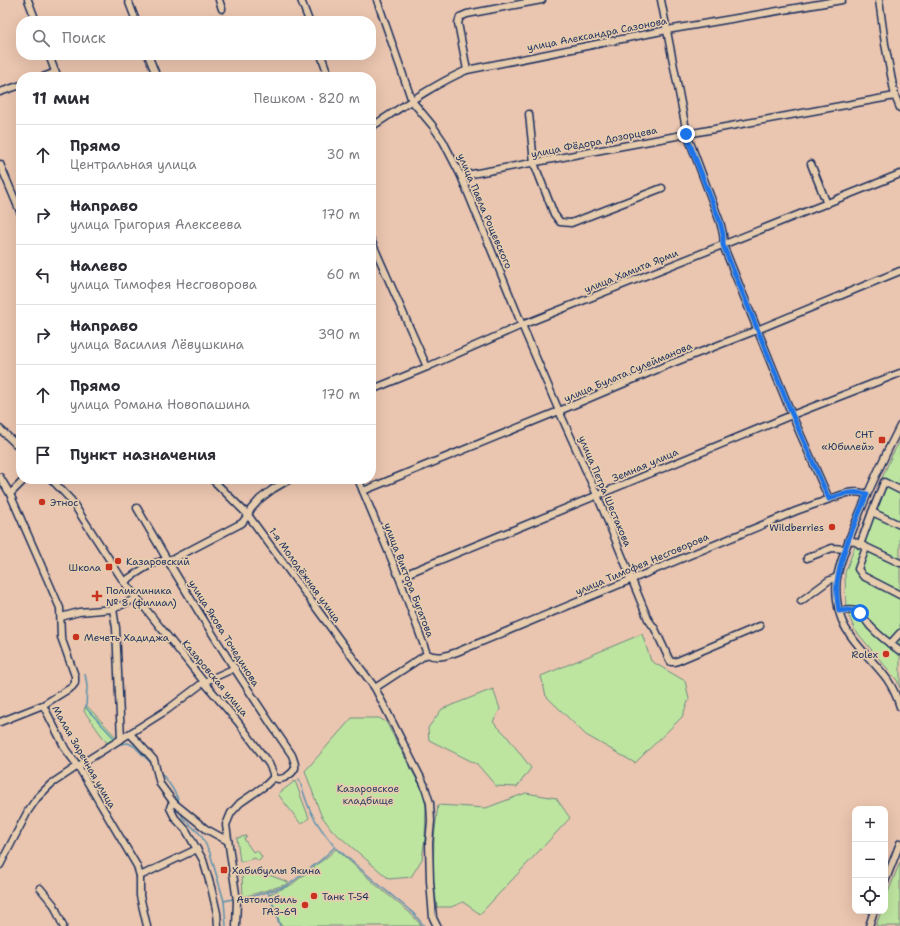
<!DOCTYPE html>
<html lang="ru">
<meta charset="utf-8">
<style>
:root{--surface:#fff;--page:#f7f7f7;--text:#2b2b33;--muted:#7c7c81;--line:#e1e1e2}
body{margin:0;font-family:"Shantell Sans",sans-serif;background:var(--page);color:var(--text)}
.controls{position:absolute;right:12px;bottom:12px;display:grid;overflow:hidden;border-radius:8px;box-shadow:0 4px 16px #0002}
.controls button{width:36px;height:36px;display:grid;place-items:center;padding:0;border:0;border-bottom:1px solid var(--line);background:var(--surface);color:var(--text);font:20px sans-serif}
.stop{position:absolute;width:12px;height:12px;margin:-9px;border:3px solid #1a73e8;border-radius:50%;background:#fff}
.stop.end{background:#1a73e8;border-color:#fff;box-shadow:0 1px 4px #0008}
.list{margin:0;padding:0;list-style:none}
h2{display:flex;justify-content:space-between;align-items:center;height:52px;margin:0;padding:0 16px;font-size:17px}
h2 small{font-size:13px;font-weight:400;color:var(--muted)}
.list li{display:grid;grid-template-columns:26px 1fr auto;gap:12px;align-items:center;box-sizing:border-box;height:60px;padding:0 16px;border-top:1px solid var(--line)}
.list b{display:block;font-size:15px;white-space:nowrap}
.list p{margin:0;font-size:13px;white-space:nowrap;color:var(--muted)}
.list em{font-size:13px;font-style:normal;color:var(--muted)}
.icon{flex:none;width:22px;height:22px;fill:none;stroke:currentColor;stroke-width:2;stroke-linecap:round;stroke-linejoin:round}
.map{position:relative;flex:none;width:900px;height:926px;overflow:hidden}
.search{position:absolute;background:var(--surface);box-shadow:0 4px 16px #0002;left:16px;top:16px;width:360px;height:44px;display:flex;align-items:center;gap:10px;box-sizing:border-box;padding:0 14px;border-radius:16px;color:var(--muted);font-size:15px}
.panel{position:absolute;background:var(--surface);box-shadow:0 4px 16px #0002;left:16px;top:72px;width:360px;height:412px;border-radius:16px}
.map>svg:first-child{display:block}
.green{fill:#bee5a0;stroke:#6c8a7f}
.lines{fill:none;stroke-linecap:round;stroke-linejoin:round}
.stream{stroke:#5c92af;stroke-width:1.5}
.minor-casing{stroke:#1b2f5e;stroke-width:9}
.minor{stroke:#e7ccae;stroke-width:6}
.route{stroke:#1a73e8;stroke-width:5}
.poi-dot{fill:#c8321e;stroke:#e7ccae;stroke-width:1.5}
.labels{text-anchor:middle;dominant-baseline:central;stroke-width:3.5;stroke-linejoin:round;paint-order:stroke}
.street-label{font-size:10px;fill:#1b2f5e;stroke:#e7ccae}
.poi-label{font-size:10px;fill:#1b2f5e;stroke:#e7ccae;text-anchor:start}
.park-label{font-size:10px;fill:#2b4165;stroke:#e7ccae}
</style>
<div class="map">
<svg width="900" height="926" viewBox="0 0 900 926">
<rect width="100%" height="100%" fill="#eac5af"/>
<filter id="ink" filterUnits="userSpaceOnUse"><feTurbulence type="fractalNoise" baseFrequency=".025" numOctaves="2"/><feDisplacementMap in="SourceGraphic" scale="8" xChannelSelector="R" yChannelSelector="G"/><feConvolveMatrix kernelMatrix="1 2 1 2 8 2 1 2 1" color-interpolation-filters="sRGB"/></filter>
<g filter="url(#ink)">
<!-- green -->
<g class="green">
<path d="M900,441V688L897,680L855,630L846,609L845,573L868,511L892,455Z"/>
<path d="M642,634L651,661L685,681L689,699L682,717L635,763L586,735L546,696L541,676Z"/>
<path d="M493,689L500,709L493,722L506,735L531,768L517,787L496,786L477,764L429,740L428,728L442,709Z"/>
<path d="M86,706L88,707L116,737L107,743L84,711L85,707Z"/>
<path d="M352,718H379L386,722L423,791L426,807L425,838L422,859L411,877L389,879L332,830L321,815L305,771Z"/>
<path d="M295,781L309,818L301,824L278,794Z"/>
<path d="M526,793L556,798L570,818L480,914L463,902L451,907H437L433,876L434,838L438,805L486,808Z"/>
<path d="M246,836V837L244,839L253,852L257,850L262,857L260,860L258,861L255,858L240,862L237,838Z"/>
<path d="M336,849L376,885L410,913L422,926H281L270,894L291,885L327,857Z"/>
<path d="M900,862V926H876L881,911H885V900Z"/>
<path d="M255,870L288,882V884L243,897L242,875Z"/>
</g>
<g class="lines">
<!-- stream -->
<g class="stream">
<path d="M85,674L87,685L86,708L116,740"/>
<path d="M119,744L128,743L134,746L153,765"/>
<path d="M160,772C168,781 176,791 179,803"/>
<path d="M299,779C303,790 306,802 311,812C317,825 326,836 335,847"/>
<path d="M180,812L183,818L201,835L210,853L224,901L226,926"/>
<path d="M268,892L280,926"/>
<path d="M247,898L287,886L321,860L335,847L378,884L413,913L424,926"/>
<path d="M224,901L233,899"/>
</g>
<!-- minor casing -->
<g class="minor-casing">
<g id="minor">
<path d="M28,0L36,21"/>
<path d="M128,0L136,21"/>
<path d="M219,0L222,9"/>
<path d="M301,0L309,21"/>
<path d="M377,0L412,101L432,125L443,141L461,176L522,325L559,411L597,495L648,619L655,629L669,659L671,662H675L760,626"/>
<path d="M661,0L687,134L720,222C722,230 725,237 723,245L792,415L829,499"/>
<path d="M879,0L885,44L895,96L900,108"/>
<path d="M49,55L57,77"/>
<path d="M148,55L157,77"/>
<path d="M321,55L329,77"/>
<path d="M467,70L458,23L460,17L467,14L542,0"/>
<path d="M43,77L56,72"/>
<path d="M0,92L21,85"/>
<path d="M529,114L534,163L554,214L560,222L571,223L662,188"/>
<path d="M371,127C402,107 433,85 467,70L667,30L842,0"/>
<path d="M0,164L21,214"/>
<path d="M811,164L827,204"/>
<path d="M461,176L709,130L895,96"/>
<path d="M371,240L427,367"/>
<path d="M371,390L427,367L522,325L900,174"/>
<path d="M900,426C884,457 869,489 856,522C849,540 841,558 837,577C835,592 837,611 844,625C854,645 874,661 887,679C893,688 897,697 900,707"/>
<path d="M0,429L21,449"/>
<path d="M0,477L10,494L60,608L61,637L75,676V683L72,687L43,705L66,750L78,766L137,866L140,876V896L147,926"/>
<path d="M51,479L71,500L124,582L137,598L204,682L238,722L269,764L273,773V778"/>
<path d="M212,479L248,515L375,688L424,784L430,803L431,821L429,843L430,881L433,918L437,926"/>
<path d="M358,479L399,577L427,654"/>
<path d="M363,491L559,411L665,366L757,330L900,271"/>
<path d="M10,494L25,479"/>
<path d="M137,508C185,592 237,675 292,755C293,759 296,763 295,768C293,773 285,779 279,779C278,779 274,778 273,778"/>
<path d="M872,512L900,525"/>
<path d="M849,539L900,563"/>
<path d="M860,545L872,512L884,482L900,490"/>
<path d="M866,548L858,569L863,576L900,595"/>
<path d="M807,558L832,548L845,549"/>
<path d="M399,577L792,415L900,373"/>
<path d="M124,582C134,575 144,567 155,563C162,561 168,560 175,558L242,523L248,515L251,509L260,499L273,489L290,479"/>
<path d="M801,601L828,581L837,577"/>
<path d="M113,609L116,628L121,739"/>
<path d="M839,611C844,611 850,609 855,611C862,613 866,621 870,626C879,636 890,644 900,651"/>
<path d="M61,617L79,612L113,609L137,598"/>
<path d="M890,644L900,633"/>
<path d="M427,654C437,659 446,656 457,652L796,511L847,493L857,492L867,494"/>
<path d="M375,688L427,654"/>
<path d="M0,722L43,705"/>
<path d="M130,734L137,741L154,760L160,784L174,803L206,829L228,841"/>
<path d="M174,803L171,805L170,808L175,818L186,830L203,860L211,887L217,913L218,926"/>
<path d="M0,865L28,811L37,798L51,784L78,766L167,710L204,682L235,668"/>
<path d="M140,876L197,849"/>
<path d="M885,882L900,843"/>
<path d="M40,888L54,905L63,926"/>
<path d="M236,926L237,901L226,825L231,813L240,803L266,785L273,778"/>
<path d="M869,926L874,911"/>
</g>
</g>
<!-- minor -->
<use href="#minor" class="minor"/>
</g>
</g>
<g class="lines" filter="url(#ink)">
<!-- route -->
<path class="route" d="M686,134L720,222L723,234V245L792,414L829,499C843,494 852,490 867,494C856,521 843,548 838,577C835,588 837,600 839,611C846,610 853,609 860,613"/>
</g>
<!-- markers -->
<g class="poi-dot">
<rect x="878" y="436" width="8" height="8" rx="2"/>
<circle cx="42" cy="502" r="4"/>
<circle cx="832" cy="527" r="4"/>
<circle cx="118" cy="561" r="4"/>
<rect x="105" y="563" width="8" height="8" rx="2"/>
<path d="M95 590h4v4h4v4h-4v4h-4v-4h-4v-4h4z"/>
<circle cx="76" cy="637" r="4"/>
<circle cx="886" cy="654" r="4"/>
<rect x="220" y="866" width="8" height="8" rx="2"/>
<circle cx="314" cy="896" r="4"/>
<circle cx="305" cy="905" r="4"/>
</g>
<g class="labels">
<!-- street labels -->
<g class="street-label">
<text transform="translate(597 34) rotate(-11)">улица Александра Сазонова</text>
<text transform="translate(594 142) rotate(-11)">улица Фёдора Дозорцева</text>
<text transform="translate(485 211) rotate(67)">улица Павла Рощевского</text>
<text transform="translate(631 271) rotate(-22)">улица Хамита Ярми</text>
<text transform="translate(628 372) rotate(-23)">улица Булата Сулейманова</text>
<text transform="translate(645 465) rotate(-23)">Земная улица</text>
<text transform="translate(605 491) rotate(67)">улица Петра Шестакова</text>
<text transform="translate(642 564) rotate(-23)">улица Тимофея Несговорова</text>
<text transform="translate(305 575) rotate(54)">1-я Молодёжная улица</text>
<text transform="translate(409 580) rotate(69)">улица Виктора Бугатова</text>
<text transform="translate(224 633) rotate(58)">улица Якова Точединова</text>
<text transform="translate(215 678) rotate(50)">Казаровская улица</text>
<text transform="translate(84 757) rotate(60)">Малая Заречная улица</text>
</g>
<!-- poi labels -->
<g class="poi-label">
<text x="874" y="434" text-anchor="end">СНТ<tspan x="874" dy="12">«Юбилей»</tspan></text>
<text x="50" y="502">Этнос</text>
<text x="824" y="527" text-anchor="end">Wildberries</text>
<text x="126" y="561">Казаровский</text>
<text x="101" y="567" text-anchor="end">Школа</text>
<text x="106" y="590">Поликлиника<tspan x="106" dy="12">№ 8 (филиал)</tspan></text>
<text x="84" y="637">Мечеть Хадиджа</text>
<text x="878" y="654" text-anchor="end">Rolex</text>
<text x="232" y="870">Хабибуллы Якина</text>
<text x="322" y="896">Танк Т-54</text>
<text x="297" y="899" text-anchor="end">Автомобиль<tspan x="297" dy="12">ГАЗ-69</tspan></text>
</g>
<!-- park labels -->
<g class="park-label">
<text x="368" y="788">Казаровское<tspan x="368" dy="12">кладбище</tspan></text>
</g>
</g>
</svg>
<div class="controls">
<button>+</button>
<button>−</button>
<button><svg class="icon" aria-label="locate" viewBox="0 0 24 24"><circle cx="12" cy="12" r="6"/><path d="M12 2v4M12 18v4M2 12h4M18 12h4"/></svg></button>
</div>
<div class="stop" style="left:860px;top:613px"></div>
<div class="stop end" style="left:686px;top:134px"></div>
<div class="search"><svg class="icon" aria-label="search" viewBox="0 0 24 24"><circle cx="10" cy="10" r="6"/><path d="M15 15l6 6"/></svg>Поиск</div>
<section class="panel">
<h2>11 мин<small>Пешком · 820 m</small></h2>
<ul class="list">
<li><svg class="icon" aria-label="ahead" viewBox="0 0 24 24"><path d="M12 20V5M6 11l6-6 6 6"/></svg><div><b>Прямо</b><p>Центральная улица</p></div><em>30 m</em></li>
<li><svg class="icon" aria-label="right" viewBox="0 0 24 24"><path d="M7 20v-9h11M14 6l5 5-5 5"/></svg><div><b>Направо</b><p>улица Григория Алексеева</p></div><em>170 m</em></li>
<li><svg class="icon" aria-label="left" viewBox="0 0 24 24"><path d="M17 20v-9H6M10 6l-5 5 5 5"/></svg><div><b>Налево</b><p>улица Тимофея Несговорова</p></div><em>60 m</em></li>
<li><svg class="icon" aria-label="right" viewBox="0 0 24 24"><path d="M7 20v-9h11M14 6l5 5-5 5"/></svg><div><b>Направо</b><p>улица Василия Лёвушкина</p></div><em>390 m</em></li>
<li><svg class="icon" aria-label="ahead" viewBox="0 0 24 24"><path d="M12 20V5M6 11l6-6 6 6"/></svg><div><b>Прямо</b><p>улица Романа Новопашина</p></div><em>170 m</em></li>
<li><svg class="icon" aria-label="arrive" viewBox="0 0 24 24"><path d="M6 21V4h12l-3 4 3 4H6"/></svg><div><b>Пункт назначения</b></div></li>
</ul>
</section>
</div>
